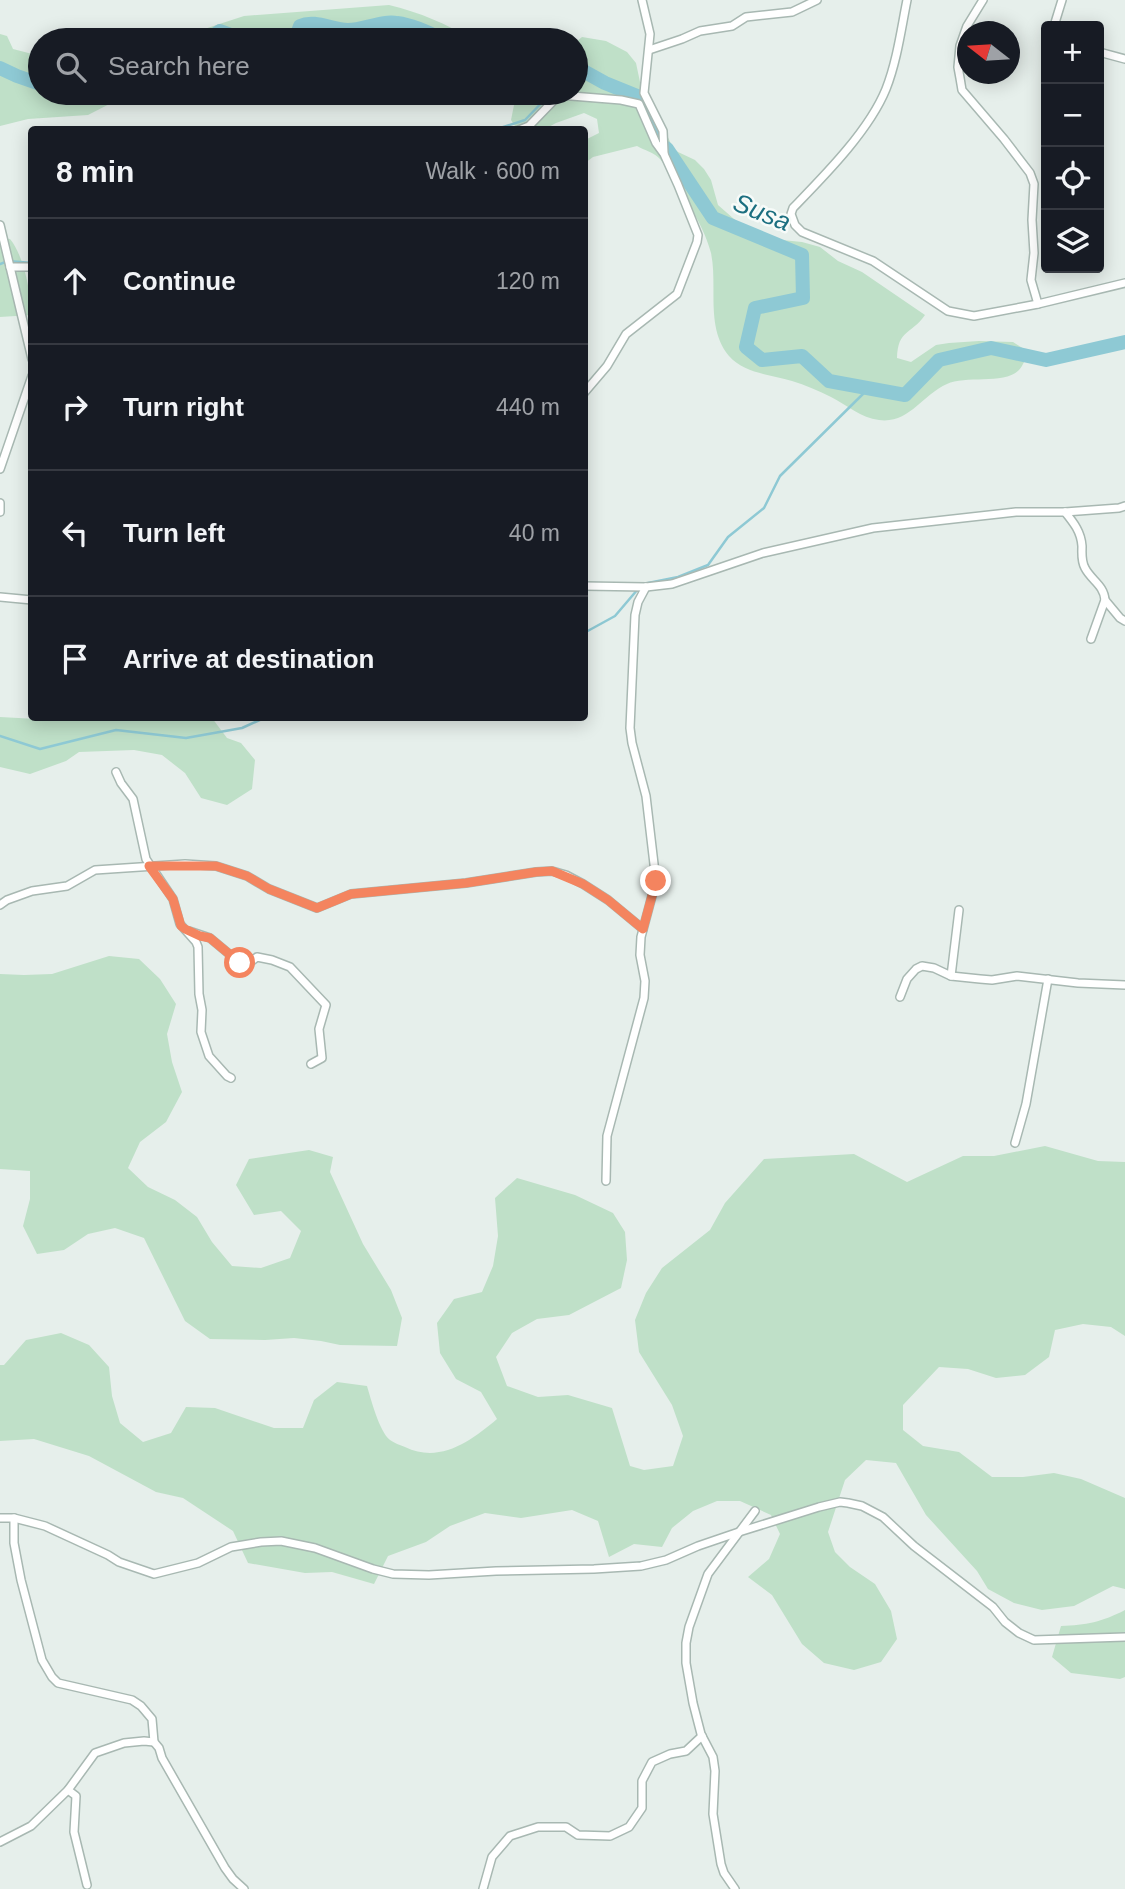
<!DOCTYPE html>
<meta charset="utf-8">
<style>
:root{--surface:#171b24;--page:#242831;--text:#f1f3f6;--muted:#9ea1a6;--line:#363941}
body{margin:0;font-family:Helvetica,sans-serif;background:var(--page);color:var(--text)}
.controls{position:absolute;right:21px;top:21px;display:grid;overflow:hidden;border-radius:7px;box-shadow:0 4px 18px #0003}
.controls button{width:63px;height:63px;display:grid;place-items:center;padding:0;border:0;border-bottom:2px solid var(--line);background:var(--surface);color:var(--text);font:35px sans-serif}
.compass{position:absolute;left:957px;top:21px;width:63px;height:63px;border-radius:50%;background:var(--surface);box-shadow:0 4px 18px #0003;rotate:287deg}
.stop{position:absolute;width:21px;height:21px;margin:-16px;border:5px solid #f4845f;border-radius:50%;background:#fff}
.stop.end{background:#f4845f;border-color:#fff;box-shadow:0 2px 7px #0008}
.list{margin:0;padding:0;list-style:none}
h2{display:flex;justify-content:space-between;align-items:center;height:91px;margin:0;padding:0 28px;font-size:30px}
h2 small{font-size:23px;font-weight:400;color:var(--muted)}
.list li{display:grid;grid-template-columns:46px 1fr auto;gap:21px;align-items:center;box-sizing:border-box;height:126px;padding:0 28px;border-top:2px solid var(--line)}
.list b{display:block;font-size:26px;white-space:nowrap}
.list em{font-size:23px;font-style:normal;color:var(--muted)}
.icon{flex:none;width:38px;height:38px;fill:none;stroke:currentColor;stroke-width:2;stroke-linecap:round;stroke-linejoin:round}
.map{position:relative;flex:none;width:1125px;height:1889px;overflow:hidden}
.search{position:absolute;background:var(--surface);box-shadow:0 4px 18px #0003;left:28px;top:28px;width:560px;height:77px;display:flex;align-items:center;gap:18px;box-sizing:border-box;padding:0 24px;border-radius:38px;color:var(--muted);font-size:26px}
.panel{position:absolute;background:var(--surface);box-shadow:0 4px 18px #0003;left:28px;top:126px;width:560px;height:595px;border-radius:7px}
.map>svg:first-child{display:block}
.green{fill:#bfe0c8}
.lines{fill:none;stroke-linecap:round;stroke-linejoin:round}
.stream{stroke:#8ec9d4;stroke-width:2.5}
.river{stroke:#8ec9d4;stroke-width:14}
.street-casing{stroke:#a8b8b2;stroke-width:10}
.street{stroke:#fff;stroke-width:7}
.route{stroke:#f4845f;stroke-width:9}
.labels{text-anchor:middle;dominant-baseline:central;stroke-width:5;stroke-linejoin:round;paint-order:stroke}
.water-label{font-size:26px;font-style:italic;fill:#1c6f80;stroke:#f7fbf9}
</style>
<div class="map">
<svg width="1125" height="1889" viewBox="0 0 1125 1889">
<rect width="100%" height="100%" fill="#e6efeb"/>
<!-- green -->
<g class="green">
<path d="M389,5C421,13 445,23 473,40H178L192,33L244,16Z"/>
<path d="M0,34L7,36L13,49L40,56V93H131L88,115L28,119L0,126Z"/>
<path d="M582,37L606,41L627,52L636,63L640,82L649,97L673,148L678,152L695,160L704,169L711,180L718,205L742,226L782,240L802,242L820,247L838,261L862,272L925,315C911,335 898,329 897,358L911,362L936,345L949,343L979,341L1013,342L1029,352C1026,357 1023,366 1019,370C1005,385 965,375 947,384C922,395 909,424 879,420C861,418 847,405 831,397C819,391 805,385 792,381C770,374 745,374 729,356C705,327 718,286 711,253C705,229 688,202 674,182C670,175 666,166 660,159C655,153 644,150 637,146L593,157L585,163V140L599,133L597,119L584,113L556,123L545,129H517L511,120L514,105L505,94L492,93H576V42Z"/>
<path d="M0,238L10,239C24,256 31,293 31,315L0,317Z"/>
<path d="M0,717L74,721L92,718H212L227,738L241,743L255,760L252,789L227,805L201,798L185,773L162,755L134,750L79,752L66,761L30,774L0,767Z"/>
<path d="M109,956L139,959L160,979L176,1004L167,1034L172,1062L182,1092L166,1122L140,1142L128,1168L148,1187L175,1200L197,1217L212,1242L232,1266L261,1268L290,1258L301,1231L281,1211L254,1215L236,1185L249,1159L309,1150L333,1157L330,1172L363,1244L391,1290L402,1318L397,1346L340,1345L321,1341L294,1338L265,1340L210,1339L185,1321L144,1238L115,1228L88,1234L64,1250L37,1254L23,1226L30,1199V1171L0,1169V974L24,975L52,974Z"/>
<path d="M1045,1146L1098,1161L1125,1162V1336L1111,1327L1083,1324L1055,1330L1049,1357L1025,1375L996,1378L968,1369L939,1367L903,1405V1430L923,1446L959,1452L992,1477H1023L1054,1473L1081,1479L1125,1498V1589L1113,1586L1074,1606L1042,1610L1014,1603L988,1589L977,1571L926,1515L896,1463L866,1460L845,1480L828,1532L835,1552L850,1567L875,1584L891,1611L897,1639L881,1662L854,1670L824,1663L802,1644L772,1595L748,1577L769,1559L780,1534L771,1515L740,1501H717L693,1511L672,1528L662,1547L634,1544L609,1557L598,1521L572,1510L521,1518L485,1513L450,1526L426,1542L388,1556L374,1584L332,1572L305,1573L248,1563L233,1531L183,1498L156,1492L89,1456L34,1439L0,1441V1365H4L26,1340L61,1333L89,1345L109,1367L112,1396L120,1423L143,1442L171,1433L186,1407L215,1408L274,1428H303L314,1400L337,1382L367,1386C371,1399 379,1431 390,1440C394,1443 400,1445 405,1447C440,1464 471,1441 497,1419L481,1392L456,1379L440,1353L437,1323L454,1299L482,1292L493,1266L498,1236L495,1198L517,1178L575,1195L613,1213L625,1232L627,1260L621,1288L569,1315L537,1319L512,1333L496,1357L507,1386L538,1397L568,1395L612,1408L630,1466L644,1470L673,1466L683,1436L672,1405L639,1352L635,1320L646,1293L662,1268L710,1230L725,1203L764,1159L854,1154L907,1182L963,1156H994Z"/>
<path d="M1125,1610V1677L1120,1679L1071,1673L1052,1657L1061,1626C1086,1625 1102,1622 1125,1610Z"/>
</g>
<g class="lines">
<!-- stream -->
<g class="stream">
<path d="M576,79L587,73"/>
<path d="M494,130L525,120L551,93"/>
<path d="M0,264L8,261L32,263"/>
<path d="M643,584L678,577L708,565L728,537L764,508L780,476L868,389"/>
<path d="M584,633L615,616L638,589"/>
<path d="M0,736L40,749L116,730L186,738L242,728L264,718"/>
</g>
<!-- river -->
<g class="river">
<path d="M207,40L220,31L231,35L237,40"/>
<path d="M295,40L300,26C315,19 332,30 348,30C363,30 383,20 397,23C412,25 430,33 443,40"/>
<path d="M576,67L605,83L642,98L654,119L660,144L667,149L713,218L802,255L803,298L755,308L746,347L762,360L802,356L829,381L905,395L939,360L991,348L1046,360L1125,342"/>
<path d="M0,68L17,76L40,84"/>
</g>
<!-- street casing -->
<g class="street-casing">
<g id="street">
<path d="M642,0L650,34L644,93L663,131L664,153"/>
<path d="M907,0C901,30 897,61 886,89C869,131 824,176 793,208L791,214L795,225L802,232L873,261L948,311L974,316L1038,304L1125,283"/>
<path d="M983,0L967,26L960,46L958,67L960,78L962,90L1004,139L1030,173L1034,184L1032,220L1034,253L1031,280L1038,304"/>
<path d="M1054,26L1062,0"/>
<path d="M649,50L682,39L700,31L732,26L746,17L792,12L817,0"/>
<path d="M1099,52L1125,59"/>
<path d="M519,130L529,126L559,95L621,100L639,104L656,143L664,154L678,185L698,235L697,242L677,294L626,334L607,366L584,393"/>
<path d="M0,225L32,359"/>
<path d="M10,267H32"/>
<path d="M0,469L32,376"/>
<path d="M0,503V512"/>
<path d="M1065,512C1074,523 1081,532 1082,546C1082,554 1081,561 1085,568C1091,580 1104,585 1105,600L1091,639"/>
<path d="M584,586L646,587L672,584L763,553L873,528L1016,512H1065L1119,508L1125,506"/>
<path d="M0,597L32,600"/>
<path d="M1105,600L1120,618L1125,621"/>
<path d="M116,772L121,783L133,799L146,859L173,899L180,924L196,942L198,947L199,994L202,1010L201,1032L209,1056L227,1076L231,1078"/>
<path d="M0,905L7,900L32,891L67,886L95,870L185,864L216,866L247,876L269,889L317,908L351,894L466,883L536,872L552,871L566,875L583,884L608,900L643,929"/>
<path d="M189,931L210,938L240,963H249L257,957L272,960L290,967L326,1005L319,1029L322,1058L311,1064"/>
<path d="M951,976L959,910"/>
<path d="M900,997L907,979L916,969L922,966L934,968L951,976L980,979L992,980L1017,976L1078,983L1125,985"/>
<path d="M1015,1143L1026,1104L1048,979"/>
<path d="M606,1181L607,1136L644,998L645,981L640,955L641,937L656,881L646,796L632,743L630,728L635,615L638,602L646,587"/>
<path d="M0,1518H14L45,1526L108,1555L119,1562L154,1574L198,1563L231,1547L261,1542L281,1541L315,1548L373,1569L393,1574L429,1575L496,1571L594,1569L641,1566L666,1560L698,1546L739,1532L819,1507L840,1502L848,1503L862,1506L883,1517L914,1546L993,1607L1005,1622L1019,1633L1034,1640L1125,1637"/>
<path d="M14,1518V1543L21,1580L42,1660L52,1677L58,1683L132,1700L141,1706L152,1719L154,1742L159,1748L162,1758L225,1868L233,1879L244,1889"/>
<path d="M68,1790L76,1796L74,1832L87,1885"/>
<path d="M0,1842L31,1826L68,1790L95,1753L124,1743L144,1741L154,1742"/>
<path d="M483,1889L492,1857L510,1836L538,1827H566L578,1835L610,1836L629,1827L642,1808V1781L652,1762L670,1754L686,1751L702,1736"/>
<path d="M735,1889L724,1873L721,1864L713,1814L715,1771L713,1757L701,1734L693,1703L686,1663V1643L689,1627L708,1574L755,1511"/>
</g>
</g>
<!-- street -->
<use href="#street" class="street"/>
</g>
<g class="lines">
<!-- route -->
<path class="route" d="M240,963L210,938L200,936L185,929L181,926L173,899L149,866H216L247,876L269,889L317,908L351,894L466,883L536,872L552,871L583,884L608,900L643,929L656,881"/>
</g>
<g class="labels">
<!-- water labels -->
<g class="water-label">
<text transform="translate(762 212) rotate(22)">Susa</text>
</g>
</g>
</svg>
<div class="controls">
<button>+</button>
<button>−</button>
<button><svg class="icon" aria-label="locate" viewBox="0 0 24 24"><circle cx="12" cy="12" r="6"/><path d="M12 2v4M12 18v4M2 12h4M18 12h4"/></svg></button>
<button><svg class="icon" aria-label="layers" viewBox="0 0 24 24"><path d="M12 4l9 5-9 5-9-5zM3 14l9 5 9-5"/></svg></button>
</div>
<svg class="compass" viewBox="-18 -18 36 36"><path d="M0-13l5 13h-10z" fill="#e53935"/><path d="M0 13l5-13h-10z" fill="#9ea1a6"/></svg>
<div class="stop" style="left:240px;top:963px"></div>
<div class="stop end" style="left:656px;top:881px"></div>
<div class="search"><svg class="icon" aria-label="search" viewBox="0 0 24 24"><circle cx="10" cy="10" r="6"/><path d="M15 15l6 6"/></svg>Search here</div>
<section class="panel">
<h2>8 min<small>Walk · 600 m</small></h2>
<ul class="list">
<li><svg class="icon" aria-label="ahead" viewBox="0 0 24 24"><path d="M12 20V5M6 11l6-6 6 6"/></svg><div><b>Continue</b></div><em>120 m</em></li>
<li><svg class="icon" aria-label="right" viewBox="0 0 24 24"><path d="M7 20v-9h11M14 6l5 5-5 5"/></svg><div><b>Turn right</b></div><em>440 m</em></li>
<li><svg class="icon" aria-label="left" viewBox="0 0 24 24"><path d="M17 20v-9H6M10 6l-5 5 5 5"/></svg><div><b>Turn left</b></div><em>40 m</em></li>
<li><svg class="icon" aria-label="arrive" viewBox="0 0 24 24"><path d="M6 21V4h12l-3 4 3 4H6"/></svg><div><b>Arrive at destination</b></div></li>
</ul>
</section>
</div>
